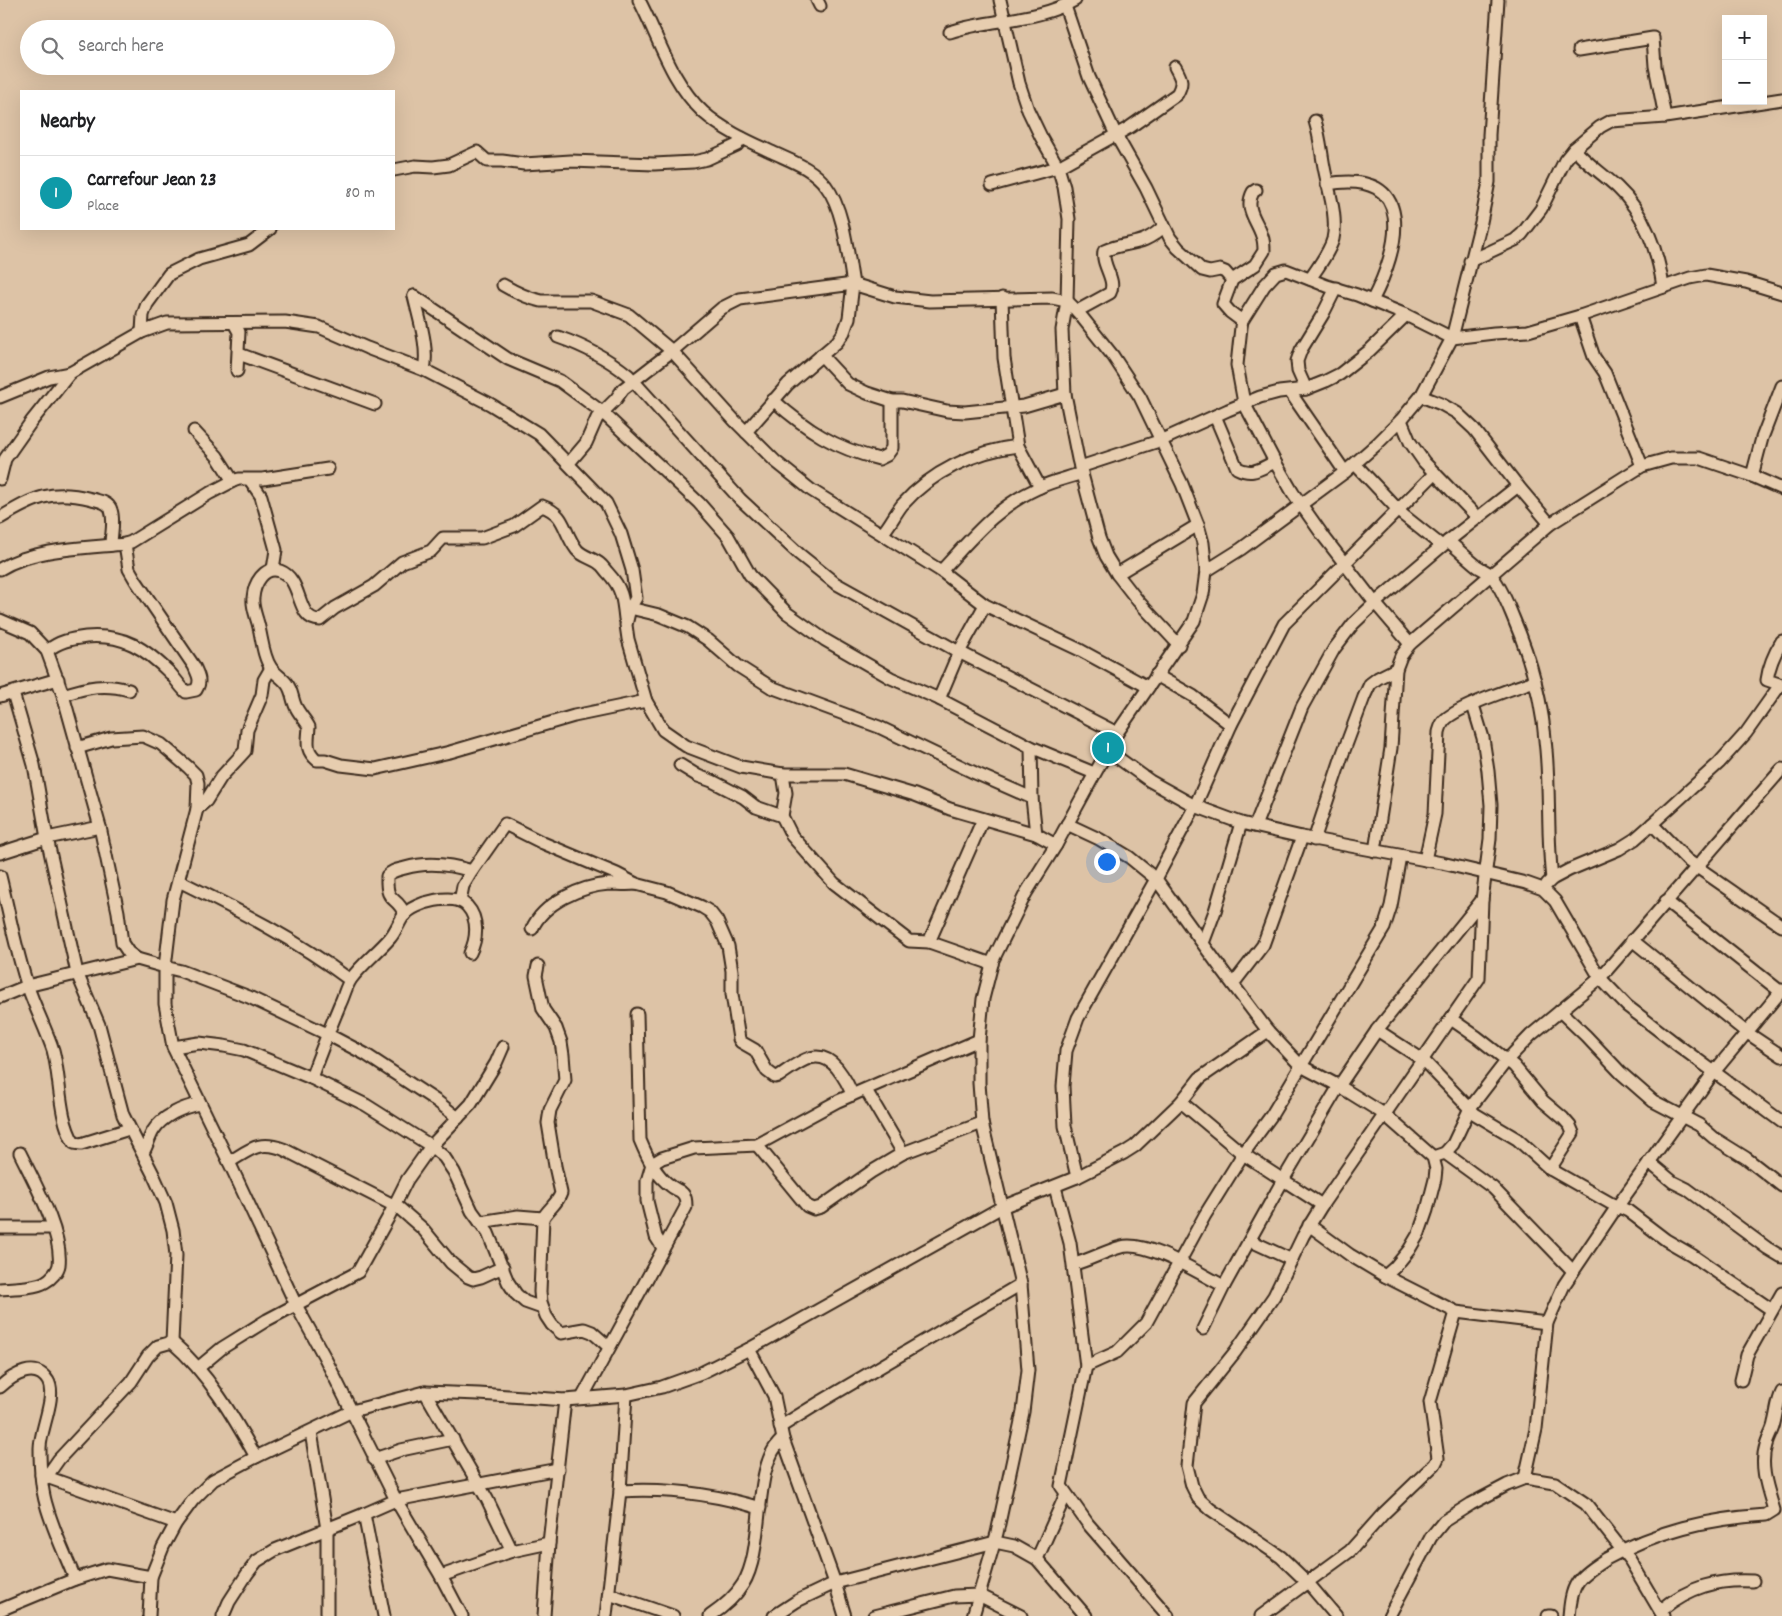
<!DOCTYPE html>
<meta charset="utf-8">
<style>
:root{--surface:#fff;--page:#f6f6f6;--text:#202124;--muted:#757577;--line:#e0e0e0;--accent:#1f6fb2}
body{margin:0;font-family:Dekko,sans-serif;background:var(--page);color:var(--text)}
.controls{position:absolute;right:15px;top:15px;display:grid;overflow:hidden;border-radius:0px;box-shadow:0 5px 20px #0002}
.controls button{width:45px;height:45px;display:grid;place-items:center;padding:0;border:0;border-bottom:1px solid var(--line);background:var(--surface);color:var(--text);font:25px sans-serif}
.you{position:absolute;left:1106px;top:861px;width:18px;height:18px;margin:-12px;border:4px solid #fff;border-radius:50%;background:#1a73e8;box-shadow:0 0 0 8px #1a73e833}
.badge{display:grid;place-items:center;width:32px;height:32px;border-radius:50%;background:var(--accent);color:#fff;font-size:16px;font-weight:700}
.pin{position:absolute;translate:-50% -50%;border:2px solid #fff;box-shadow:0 1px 5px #0006}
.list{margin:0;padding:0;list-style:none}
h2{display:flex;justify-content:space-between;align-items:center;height:65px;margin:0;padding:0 20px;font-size:21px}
h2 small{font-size:16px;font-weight:400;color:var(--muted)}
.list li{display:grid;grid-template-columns:32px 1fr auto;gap:15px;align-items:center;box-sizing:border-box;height:75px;padding:0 20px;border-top:1px solid var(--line)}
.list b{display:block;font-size:19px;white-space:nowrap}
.list p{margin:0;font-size:16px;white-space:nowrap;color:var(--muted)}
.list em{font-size:16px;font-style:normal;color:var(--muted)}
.icon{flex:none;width:28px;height:28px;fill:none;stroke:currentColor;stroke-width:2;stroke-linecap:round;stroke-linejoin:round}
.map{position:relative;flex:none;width:1782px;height:1616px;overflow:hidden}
.search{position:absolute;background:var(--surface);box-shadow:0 5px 20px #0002;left:20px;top:20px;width:375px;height:55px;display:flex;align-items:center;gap:12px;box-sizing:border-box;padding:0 18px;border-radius:28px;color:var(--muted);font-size:19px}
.panel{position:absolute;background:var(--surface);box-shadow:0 5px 20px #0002;left:20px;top:90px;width:375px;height:140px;border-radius:0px}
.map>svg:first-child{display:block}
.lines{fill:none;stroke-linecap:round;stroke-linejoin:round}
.minor-casing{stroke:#3b2a1e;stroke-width:15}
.minor{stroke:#e7cdaf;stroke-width:11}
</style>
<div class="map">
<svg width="1782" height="1616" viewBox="0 0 1782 1616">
<rect width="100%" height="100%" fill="#ddc3a6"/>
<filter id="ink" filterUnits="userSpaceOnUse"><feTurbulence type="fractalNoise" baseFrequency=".02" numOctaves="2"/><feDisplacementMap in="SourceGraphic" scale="10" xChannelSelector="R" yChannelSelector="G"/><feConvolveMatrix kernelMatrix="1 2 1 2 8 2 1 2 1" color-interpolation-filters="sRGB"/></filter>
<g filter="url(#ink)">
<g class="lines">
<!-- minor casing -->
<g class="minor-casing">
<g id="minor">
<path d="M639,0C659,38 671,82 703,112C723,130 748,141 772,152C791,161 813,168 826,186C844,209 848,256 853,284L895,297L930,301L1052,298L1067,301L1077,311L1113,356L1140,397L1182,484L1198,525L1203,543L1206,571L1203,594L1194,621L1117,733L1056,845L1026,893L993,960L983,999L979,1040V1083L982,1123L1021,1284L1028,1370L1023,1412L997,1533L973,1616"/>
<path d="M817,0L820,6"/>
<path d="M1000,0L1019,83L1028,110L1041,137L1058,167L1064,187L1069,219L1067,301L1062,330L1065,394L1078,459L1099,538L1106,556L1117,574L1138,601L1179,645"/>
<path d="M1065,6L1089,77L1116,135L1146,188L1170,238L1178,248L1202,270L1210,272L1220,270L1225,272L1232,280"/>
<path d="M950,32C991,18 1037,22 1075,0"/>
<path d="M1579,50L1653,38L1655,66L1665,117"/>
<path d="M1574,149C1586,163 1603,174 1617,187C1644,212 1658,251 1663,287"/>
<path d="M394,170L415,166L433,167L449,165L477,152L487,161H502L524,164L571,161L654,164L693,162L707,159L737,145L742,138"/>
<path d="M1327,184C1418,168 1400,248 1372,301"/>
<path d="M992,185L1058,167L1130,127L1177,94C1184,82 1181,78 1175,67"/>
<path d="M1470,261L1515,240L1522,234L1541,209L1565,160L1574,149L1600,127L1611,121L1665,117L1782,99"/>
<path d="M1310,279C1317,269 1330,251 1333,239C1338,216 1328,189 1324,167C1321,151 1320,137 1315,121"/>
<path d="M503,285C515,292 527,298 541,301H591L629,315L672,351L735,421L775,461L811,490L941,571L985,605L1080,650L1148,687"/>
<path d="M414,296L508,359L560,381L602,412L699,503L728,536L750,575L787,613L825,640L891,678L939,699L1031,747L1094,773"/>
<path d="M414,296C419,319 429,347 424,370"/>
<path d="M1002,298L1004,358L1018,446L1040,487"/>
<path d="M1077,311L1110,293C1117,280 1101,265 1104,251C1128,240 1142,248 1164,226"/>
<path d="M1580,316L1594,357L1605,373L1642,466"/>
<path d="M1242,321L1230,312L1223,304L1232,280L1255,265L1264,251C1264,246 1264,241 1262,236C1257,220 1244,209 1253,192L1256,190"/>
<path d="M234,323L239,332L237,371"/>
<path d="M142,332L143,315L147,304L169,274L199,259L249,245L270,229"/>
<path d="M558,337C584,346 606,357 628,375L740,499L799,554L835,583L959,652L1117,733"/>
<path d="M239,354L375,404"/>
<path d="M821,355L848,384L867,393L892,401H902L947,411L965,412L1024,406L1065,394"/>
<path d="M1306,389L1298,371L1297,361L1301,350L1323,314L1336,288"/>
<path d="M1290,392L1345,472"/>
<path d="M1421,396L1441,404L1457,413L1474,429L1518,486L1550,524"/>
<path d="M0,397L49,377L70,373L142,332L167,323L285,322L319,327L367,348L424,370L490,404L539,434L606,503L621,534L632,570L636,598L630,608L626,625L628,639L646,701L663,730L686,746L741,767L783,774H844L915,795L950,809L1036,834L1056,845"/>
<path d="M773,400C807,430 834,448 879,459L887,455L892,448V401"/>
<path d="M1215,416L1237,468C1253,476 1259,469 1275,462"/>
<path d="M1401,420L1410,442L1424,462L1478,518"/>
<path d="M194,431L217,456L233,481"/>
<path d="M569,463L586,443L597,418L616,399L623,389L672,351L722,308L740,299L853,284L849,318L844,332L837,342L788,384L746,432"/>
<path d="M1355,464L1403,515L1442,546"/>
<path d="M1080,467L1162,440L1228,410L1260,397L1279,392L1306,389L1326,381L1340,374L1369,351L1406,315"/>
<path d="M1752,476L1762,438L1782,386"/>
<path d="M0,479L5,459L31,422L70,373"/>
<path d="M250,480L261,496L276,550L273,569"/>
<path d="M0,518C35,497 51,489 92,499C99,501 109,502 111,510C115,521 111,534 111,545"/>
<path d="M882,534C890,525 895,514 902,505C931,472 975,451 1018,446"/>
<path d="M1448,541C1458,549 1467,558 1477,566C1481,569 1486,571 1490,574C1500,584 1508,605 1513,617C1531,659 1543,705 1546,750C1550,793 1547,836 1552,879"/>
<path d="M0,569C34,548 86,548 125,544L131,542L210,493L233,481L239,479H263L328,469"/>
<path d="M941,571C972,538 996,507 1038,488C1052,481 1068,478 1082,473"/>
<path d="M1206,571L1241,549L1345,472L1377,444L1401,420L1421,396L1452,338L1481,222L1489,182V135L1498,0"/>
<path d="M1117,574L1198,525"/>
<path d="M630,608L659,615L688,627L708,640L738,666L771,687L879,727L975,773L1032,798L1036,834"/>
<path d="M625,619C623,599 622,588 608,573C605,570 603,566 600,564C593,558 583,557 577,550C562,531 567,515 542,506L514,526L482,538H443L431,551L402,562L374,586L335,608L320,620C295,620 304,580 280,571C264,565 254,584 253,598C252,605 255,613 257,620C262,635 262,655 271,668C275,674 283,678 287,684C292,690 292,698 295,705C298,713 305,719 309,727C308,742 305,750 317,760H325L341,765L375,769L450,752L574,716L646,701"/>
<path d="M0,620L30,633L47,651L63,695L100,827L118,912L122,943L128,952L137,959L165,967V1004L173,1047L229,1162L296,1305L324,1356L396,1500L441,1576L462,1616"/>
<path d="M1782,641C1774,654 1769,665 1767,680L1782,685"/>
<path d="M1410,644L1375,603L1324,537L1293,493L1275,462L1244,403L1237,365L1241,327L1242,321L1264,286L1276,273L1286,270L1327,286L1357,295L1406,315L1452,338L1494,333L1528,331L1580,316L1690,278L1706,275L1746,282L1782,293"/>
<path d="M47,651C59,641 71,639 86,637C124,634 145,648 171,674C176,680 180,686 186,692L196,690C202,681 198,675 194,666L136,581L129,569L125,544"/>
<path d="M1156,675L1193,696L1231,725"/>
<path d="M13,693L34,765L47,838L77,973L99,1025L123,1115L153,1174L166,1203L173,1230L176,1255L172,1342"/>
<path d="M63,695C88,687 104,683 129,690"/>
<path d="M0,696L58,679"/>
<path d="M939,699L959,652L985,605"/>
<path d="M1031,747L1032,798"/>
<path d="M77,748L111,738L143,736L161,744L188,767L196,775L198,783L197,809L173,900L165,967L181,971L249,997L327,1034L365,1054L438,1102L458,1118"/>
<path d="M1107,750L1150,781L1195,806L1241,823L1302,837L1442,863L1526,883L1543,889L1555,901L1600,978L1627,1006L1679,1046L1782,1122"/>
<path d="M680,765L698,776L712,781L743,797L756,807L782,816"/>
<path d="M783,774L786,793L782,816L792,836L834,883L909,941L929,942L992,964"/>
<path d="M197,809L206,801L221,777L245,751L247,730L262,695L264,680L271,668"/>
<path d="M1067,824L1099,839L1129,857L1156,879L1222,970L1268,1031L1301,1066L1339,1086L1384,1114L1433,1157L1436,1169L1435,1179L1427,1210L1419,1233L1409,1250L1395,1267L1385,1276"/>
<path d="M1652,824L1687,860L1782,926"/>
<path d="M1255,826L1302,707L1334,649L1353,624L1375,603L1442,546L1518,486"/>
<path d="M1314,840L1342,756L1364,697L1370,684L1378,678L1396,669"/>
<path d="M1375,851L1391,748L1396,669L1401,656L1410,644L1550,524L1642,466L1671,458H1699L1752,476L1782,489"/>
<path d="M0,853L47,838L100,827"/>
<path d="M1425,860L1435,814L1439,732C1440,729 1441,724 1444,721C1454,708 1516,687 1535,681"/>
<path d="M472,871L505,824L543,843L617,874L636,884L667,892L702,907L710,912L717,921L728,946L732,971V994L739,1039L741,1042L755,1050L767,1071L775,1077L779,1076C798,1063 818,1045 837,1068C844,1077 849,1085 852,1095"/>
<path d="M0,876C9,912 16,952 28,987C35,1008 46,1029 53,1050C61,1079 58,1117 74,1143L81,1144L129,1129"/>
<path d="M179,881C238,910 297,940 350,980"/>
<path d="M1547,884L1552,879L1569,870L1619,849L1635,839L1652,824L1719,763L1746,733L1780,685"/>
<path d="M1666,901L1781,992"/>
<path d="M405,915C396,893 386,906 387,876C392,870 398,870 405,868C428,861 450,864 472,871L463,886L460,901"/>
<path d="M532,929C543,903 581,886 609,884C618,884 627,885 636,884"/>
<path d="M1632,940L1746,1032L1782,1056"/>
<path d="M929,942L983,819"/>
<path d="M1203,943L1215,911L1241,823"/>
<path d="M538,966L536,976L543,1009L556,1028L561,1042L563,1055L565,1080L550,1110L548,1123L555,1166L561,1193C558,1203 548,1209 543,1218L540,1292L541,1302L546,1316L552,1325L561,1333L584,1329L592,1332L609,1347"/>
<path d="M1233,984L1263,945L1302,837"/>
<path d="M0,997L27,986L137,959"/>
<path d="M1560,1011L1586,1036L1621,1073L1653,1101L1699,1125L1714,1138L1746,1158L1782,1186"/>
<path d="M1451,1019L1477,1037L1514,1066L1543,1101L1563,1118L1570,1126L1573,1133L1550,1169"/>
<path d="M1377,1030L1423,1060L1475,1114L1517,1139L1550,1169L1610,1203L1628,1211L1666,1240L1692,1255L1772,1310"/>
<path d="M173,1047L199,1043L224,1046L244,1050L311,1078L366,1105L431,1146L444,1157L454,1172L472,1211L488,1233L508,1282L516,1294L525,1302L542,1308"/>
<path d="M311,1078C320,1053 330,1028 340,1004C344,996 346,986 351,979C362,964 378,952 390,938C396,931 399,922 404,915C415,902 455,892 467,906C479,919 477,939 470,953"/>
<path d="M866,1090L903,1153"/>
<path d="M1181,1102L1243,1154L1322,1205"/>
<path d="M757,1145L807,1206L814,1209L821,1207L871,1172L903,1153L982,1123"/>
<path d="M143,1153C147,1146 149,1138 153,1131C162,1116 183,1107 199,1104"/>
<path d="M1445,1153L1493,1188L1573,1271"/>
<path d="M1433,1157L1445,1153L1453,1144L1470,1108L1507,1060L1531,1035L1600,978L1782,769"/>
<path d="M229,1162C250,1150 258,1140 283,1149L399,1208L423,1229L451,1263L468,1277L473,1279L481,1277L503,1267"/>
<path d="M1649,1162L1673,1182L1687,1189L1767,1248L1782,1257"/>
<path d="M1077,1177L1065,1126L1063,1086L1066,1051L1078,1018L1156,879L1195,806L1231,725L1284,624L1435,473"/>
<path d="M1055,1187L1070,1243L1086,1366L1061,1486L1088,1524L1168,1616"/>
<path d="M480,1222L518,1216L543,1218"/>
<path d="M1309,1225L1350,1255L1385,1276L1456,1312L1547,1323"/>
<path d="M0,1228H53"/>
<path d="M1251,1241L1292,1260"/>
<path d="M663,1248L656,1237L647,1201V1181L652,1164L662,1158L694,1148L757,1145L838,1101L979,1040"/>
<path d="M1074,1264C1090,1260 1105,1251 1121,1247C1148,1240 1200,1274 1224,1286"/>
<path d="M0,1289C12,1288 35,1288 45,1282C51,1279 58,1271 59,1265C63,1233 34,1182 20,1153"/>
<path d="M1203,1329L1224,1286L1283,1180L1339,1086L1377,1030L1482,900"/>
<path d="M172,1342C208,1373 233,1416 256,1457"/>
<path d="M749,1349L774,1396L783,1439L835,1583L845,1616"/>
<path d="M1086,1366L1117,1352L1146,1323L1205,1215L1243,1154L1271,1116L1384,928L1391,906L1400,856"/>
<path d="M198,1368L222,1348L267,1320L358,1272L388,1218L407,1180L431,1146L471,1104L496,1063L503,1047"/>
<path d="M1741,1380L1747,1355L1782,1293"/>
<path d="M0,1387C13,1375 36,1361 48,1381C57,1396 40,1430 40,1448C40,1466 41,1487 46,1504C53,1530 65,1554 75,1579"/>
<path d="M425,1392L487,1499L512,1551"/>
<path d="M582,1398L686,1207C686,1201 686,1196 681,1192C679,1190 674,1189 671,1186C656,1176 647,1157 640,1140L637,1014"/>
<path d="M780,1427L822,1401L1021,1284"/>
<path d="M311,1432L327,1529V1616"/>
<path d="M374,1459L401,1450L453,1439"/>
<path d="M41,1475L176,1523"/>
<path d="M47,1476L59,1459L131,1382L148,1356L158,1346L172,1342"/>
<path d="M1525,1478L1536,1429L1547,1323L1564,1285L1614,1211L1714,1072L1782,990"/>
<path d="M620,1491C668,1488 714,1494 760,1508"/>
<path d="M364,1514L384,1616"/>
<path d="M1037,1559L1066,1494"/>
<path d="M441,1576L512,1551L549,1543"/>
<path d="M609,1594L673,1616"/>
<path d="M0,1610L75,1579L107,1569L151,1577"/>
<path d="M1661,1610C1689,1587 1717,1579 1753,1581"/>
<path d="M149,1616L151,1577L163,1547L176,1523L193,1500L213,1480L256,1457L352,1411L425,1392L479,1394L565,1400L626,1395L662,1387L701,1373L749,1349L1002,1207L1077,1177L1124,1153L1135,1146L1181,1102L1200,1078L1268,1031"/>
<path d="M223,1616L229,1602L247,1574L257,1561L275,1550L364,1514L396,1500L558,1469"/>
<path d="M544,1616L549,1543L565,1400"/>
<path d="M606,1616L620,1491L626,1395"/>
<path d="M710,1616C722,1608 735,1597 743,1584C766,1548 751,1463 783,1439"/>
<path d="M774,1616L797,1601L835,1583L995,1542L1014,1546L1037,1559L1086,1616"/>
<path d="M874,1616L954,1596L979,1595L1021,1616"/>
<path d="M1261,1616L1350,1551L1383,1514L1435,1464L1438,1458L1430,1402L1456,1312"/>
<path d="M1336,1616L1308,1583L1281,1557L1210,1509L1198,1498L1192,1486L1187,1466L1194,1403L1235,1352L1274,1296L1303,1236L1322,1205L1479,978L1482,900L1490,839L1491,805L1488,771L1483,738L1473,705"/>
<path d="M1389,1616L1431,1537L1444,1521L1471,1504L1507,1485L1525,1478L1555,1483L1586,1504L1630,1560L1663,1616"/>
<path d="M1548,1616H1551"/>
<path d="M1569,1616C1570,1606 1571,1592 1577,1583C1582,1574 1597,1565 1606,1559C1658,1530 1707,1519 1766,1515L1774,1510C1768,1490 1759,1466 1766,1445C1768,1437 1773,1430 1774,1423C1777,1412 1777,1402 1782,1392"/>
</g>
</g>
<!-- minor -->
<use href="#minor" class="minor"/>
</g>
</g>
</svg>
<div class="controls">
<button>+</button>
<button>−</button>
</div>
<div class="you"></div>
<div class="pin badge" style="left:1108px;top:748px;background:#0f9aa8">1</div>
<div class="search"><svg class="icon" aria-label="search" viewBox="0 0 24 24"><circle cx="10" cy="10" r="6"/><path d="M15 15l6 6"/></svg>Search here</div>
<section class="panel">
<h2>Nearby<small></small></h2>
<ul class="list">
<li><span class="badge" style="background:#0f9aa8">1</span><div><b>Carrefour Jean 23</b><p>Place</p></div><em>80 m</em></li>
</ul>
</section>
</div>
